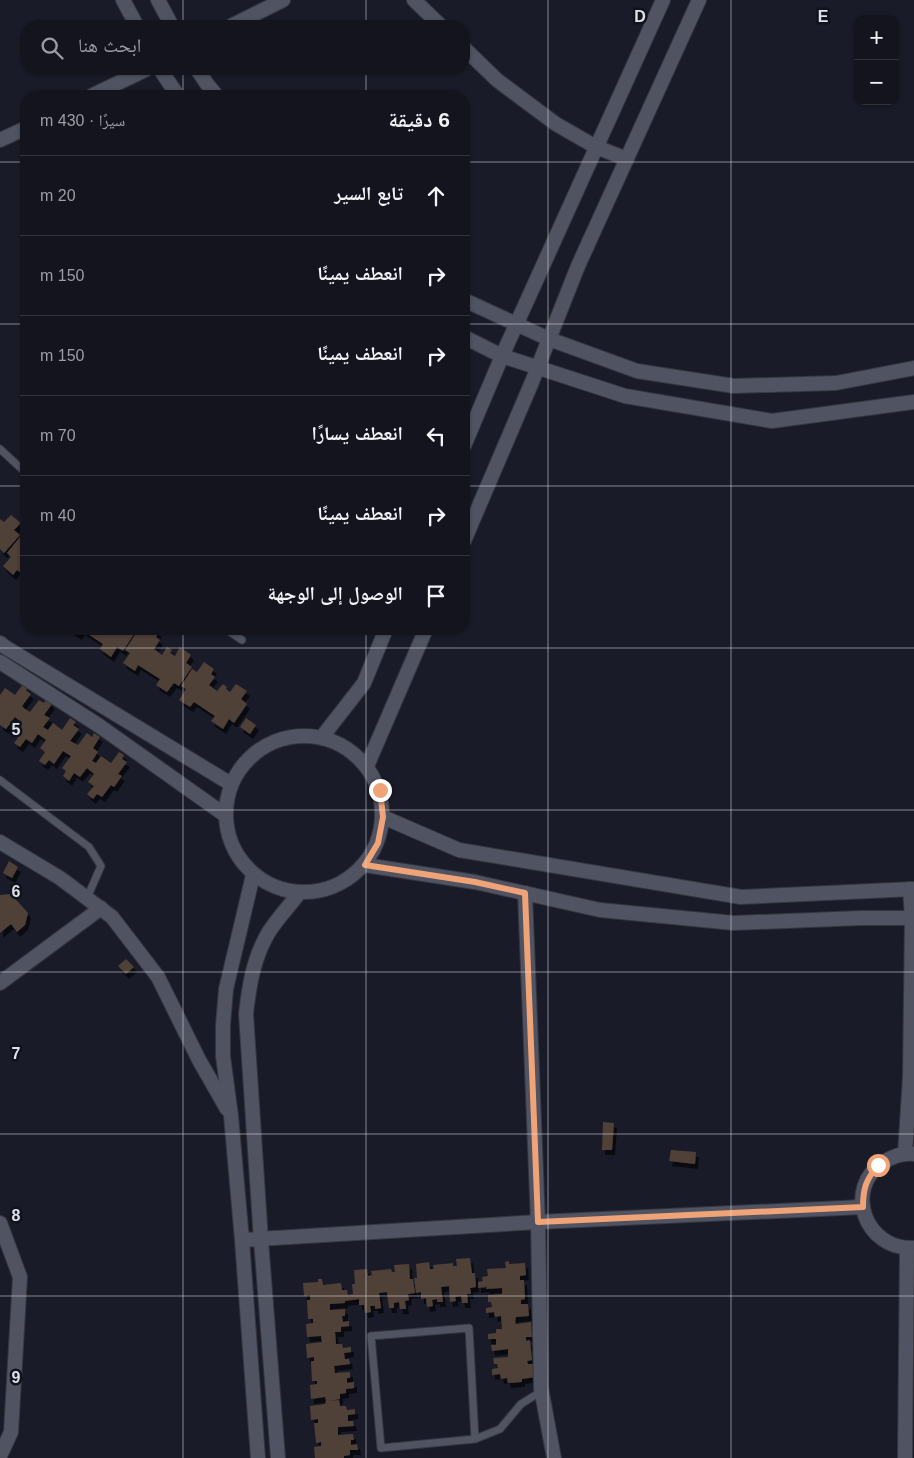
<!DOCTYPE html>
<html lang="ar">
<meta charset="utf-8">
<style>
:root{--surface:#13141e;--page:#20212b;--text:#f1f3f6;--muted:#9d9ea4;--line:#32333c}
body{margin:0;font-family:Arial,"Noto Naskh Arabic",sans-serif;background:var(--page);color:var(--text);direction:rtl}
.controls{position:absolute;right:15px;top:15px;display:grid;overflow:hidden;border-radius:10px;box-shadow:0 1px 4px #0004}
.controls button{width:45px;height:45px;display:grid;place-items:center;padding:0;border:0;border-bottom:1px solid var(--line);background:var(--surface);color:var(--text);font:25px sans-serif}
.stop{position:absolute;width:15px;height:15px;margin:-11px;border:4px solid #efa377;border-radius:50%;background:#fff}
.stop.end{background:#efa377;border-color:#fff;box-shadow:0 1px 5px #0008}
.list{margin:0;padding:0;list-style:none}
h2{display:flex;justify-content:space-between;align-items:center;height:65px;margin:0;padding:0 20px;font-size:21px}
h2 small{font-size:16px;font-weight:400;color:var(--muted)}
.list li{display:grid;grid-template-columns:32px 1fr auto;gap:15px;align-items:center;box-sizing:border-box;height:80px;padding:0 20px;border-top:1px solid var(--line)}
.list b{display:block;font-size:19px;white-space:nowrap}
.list em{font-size:16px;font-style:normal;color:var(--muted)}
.icon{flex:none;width:28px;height:28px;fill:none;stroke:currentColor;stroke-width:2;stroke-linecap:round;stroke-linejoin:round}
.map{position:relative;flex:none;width:914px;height:1458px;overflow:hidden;direction:ltr}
.search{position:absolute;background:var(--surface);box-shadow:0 1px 4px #0004;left:20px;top:20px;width:450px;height:55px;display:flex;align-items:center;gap:12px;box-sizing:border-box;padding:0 18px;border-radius:20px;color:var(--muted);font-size:19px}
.panel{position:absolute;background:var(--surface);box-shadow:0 1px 4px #0004;left:20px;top:90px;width:450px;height:545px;border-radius:20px;direction:rtl}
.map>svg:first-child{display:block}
.building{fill:#504139;filter:url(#shadow)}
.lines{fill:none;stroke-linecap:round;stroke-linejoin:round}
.lane-casing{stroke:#353640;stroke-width:9}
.street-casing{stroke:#353640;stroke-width:16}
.lane{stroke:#505361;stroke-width:7}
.street{stroke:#505361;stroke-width:14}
.route{stroke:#efa377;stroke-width:6}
.grid{fill:none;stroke:#dfe1ea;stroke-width:1;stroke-opacity:0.55}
.grid-label{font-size:16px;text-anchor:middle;font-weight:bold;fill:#dfe1ea;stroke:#10121e;stroke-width:5;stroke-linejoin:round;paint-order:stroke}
</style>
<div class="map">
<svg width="914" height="1458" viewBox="0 0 914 1458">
<defs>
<filter id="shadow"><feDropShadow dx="3" dy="5" stdDeviation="0" flood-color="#0009"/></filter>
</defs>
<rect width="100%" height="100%" fill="#191b28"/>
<!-- building -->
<g class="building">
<path d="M11,515L21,523L14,530L20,535L4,553L0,549V519L4,522Z"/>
<path d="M20,537L24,540L26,538V577L17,570L13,575L3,566L11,557L7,553Z"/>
<path d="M69,629H132L136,631L123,651L117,647L111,657L100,649L103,644L82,630L79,635Z"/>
<path d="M146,629H154L159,632L156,637L160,640L154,649L162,655L167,647L172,650L170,653L175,656L180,647L191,655L186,663L192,667L179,686L174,683L167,692L156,685L160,679L138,665L135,671L123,663L130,653L125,650L137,632L141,635Z"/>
<path d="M204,662L214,669L211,674L215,677L209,685L217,691L223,684L227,687L226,689L230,692L236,684L247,691L241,699L247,704L234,723L229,719L223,729L211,721L215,716L194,702L190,707L179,700L186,689L181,686L192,669L197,672Z"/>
<path d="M23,684L28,687L26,690L31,694L22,706L25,709L30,712L39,700L44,703L46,699L52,704L44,715L50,718L43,727L48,730L53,723L62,730L70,718L76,722L73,725L79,729L70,741L78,745L87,733L92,737L94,733L100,737L93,748L98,752L92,761L96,763L101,756L111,763L119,752L124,755L122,759L127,762L118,774L122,776L114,787L111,785L102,797L97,794L93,799L87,794L94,786L88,782L94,774L87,768L80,777L74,773L69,781L63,776L66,771L62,768L71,756L66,753L63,751L54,764L49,760L45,765L39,761L45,752L40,748L46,740L38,734L32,743L26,739L20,747L14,743L18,738L14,735L22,723L15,717L6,729L0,725V695L5,688L15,695Z"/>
<path d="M246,718L256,725L250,734L240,727Z"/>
<path d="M9,861L18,867L12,878L3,873Z"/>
<path d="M11,894L28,913L25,925L17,932L11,924L0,933V895Z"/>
<path d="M126,959L134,967L126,974L118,966Z"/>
<path d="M603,1122L614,1123L612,1150H602Z"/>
<path d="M671,1150L696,1152L695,1164L669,1161Z"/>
<path d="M470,1258L472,1273H475L476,1287L470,1288L471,1294H467L468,1303H462L461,1296L455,1297L456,1301L450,1302L449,1286L441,1287L443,1302H437V1299L432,1300L433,1306L427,1307L426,1298L421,1299V1292L416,1293L414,1278H417L416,1264L429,1262L430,1269H434L433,1265L453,1263V1266H457L456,1259Z"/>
<path d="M509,1261V1264L525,1263L526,1275L520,1276V1280H524L525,1299L521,1300V1304H528L529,1316L516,1317L515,1321L516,1324L531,1322L532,1337H526V1341L530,1340L532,1360L527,1361L528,1364H535L536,1377L522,1379V1382L508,1383L507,1378L501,1379L500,1374L492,1375V1369L498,1368L497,1364H494L493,1358L508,1357V1349L492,1351L491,1345H496V1339H488V1334L496,1333V1329H502L501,1316L495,1317L494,1312L486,1313V1308L492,1307L491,1302H488V1295L502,1294V1288L486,1289L487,1287L478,1288V1282L483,1281L482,1277L488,1276L487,1269L506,1268L505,1262Z"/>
<path d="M409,1264L410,1279H413L415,1293L408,1294L409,1300L405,1301L406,1309H400L399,1302L394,1303V1308H389L387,1292L379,1293L381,1308L375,1309V1306H370L371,1312L365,1313L364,1305H359V1299L345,1301V1303L330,1304V1310L345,1309V1316H342L343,1322L349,1321V1326L341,1327V1332H335L336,1344H342L343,1348L351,1347V1352L344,1353L345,1359H349L350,1364L334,1366L335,1373L350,1372V1378H347V1383L354,1382V1388L346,1389V1393L340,1394V1399L329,1401L339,1400L340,1406H346L347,1410L355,1409V1414L348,1415V1421H353L354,1426L338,1427V1435L353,1434L354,1440H351V1445L357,1444L358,1450H350V1455L344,1456V1458H315L314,1447L321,1446V1442L316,1443L314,1423H318V1419L311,1420L310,1406L325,1404L326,1401L325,1397L311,1399L310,1385L317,1384V1381H312L311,1361H314V1357L307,1358L306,1344L322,1342L321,1336L307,1337L306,1324L313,1323V1319H308L307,1300H310V1295L304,1296L303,1283L318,1282V1279H322L323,1285L341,1283L342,1290H347L348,1295L353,1294L352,1284H355L354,1270L367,1269L368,1276L372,1275L371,1271L391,1269L392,1272H395L394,1265Z"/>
</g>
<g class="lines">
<!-- lane casing -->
<g class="lane-casing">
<g id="lane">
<path d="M0,449L26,473"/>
<path d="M226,629L242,640"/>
<path d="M0,780L89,847L101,866L87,898"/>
<path d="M475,1439L469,1328L371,1336L381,1448L475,1439L500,1429L521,1404L542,1391"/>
</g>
</g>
<!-- street casing -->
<g class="street-casing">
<g id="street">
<path d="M123,0L137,26"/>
<path d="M158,0L172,26"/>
<path d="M414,0L441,26"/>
<path d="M231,26L283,0"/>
<path d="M464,48L497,80L556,124L596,147L627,159"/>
<path d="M160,69L178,96"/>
<path d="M197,69L207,84L217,96"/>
<path d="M91,96L147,69"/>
<path d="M0,140L26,128"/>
<path d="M464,300L549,339L637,371L734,386L836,383L914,368"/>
<path d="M464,337L502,356L625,396L772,421L914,402"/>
<path d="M464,446L502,356L663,0"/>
<path d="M464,541L532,382L578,266L699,0"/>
<path d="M0,643L5,647L231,784"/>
<path d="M0,662L98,725L225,815"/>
<circle cx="304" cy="814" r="78"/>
<path d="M322,737L364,683L386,629"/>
<path d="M367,766L426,629"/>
<path d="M383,817L459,850L741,897L914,889"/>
<path d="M0,842L60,878L112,917L158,977L199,1060L227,1109"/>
<path d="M365,865L475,882L600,910L734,923L861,918H914"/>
<path d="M253,875L226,989L223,1025V1056L231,1116L242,1240L258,1458"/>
<path d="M525,893L538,1222L541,1388L554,1458"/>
<path d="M0,983L101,908"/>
<path d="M905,1154L910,1077L912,918L910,889"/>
<path d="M914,1154C903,1153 893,1156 884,1162C843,1187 864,1250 914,1248"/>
<path d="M0,1223L20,1277L11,1432L0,1456"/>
<path d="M242,1240L538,1222L863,1207"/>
<path d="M278,1458L261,1240L246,1014C249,987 253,961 266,937C273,923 289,907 299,893"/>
<path d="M905,1458L907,1248"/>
</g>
</g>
<!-- lane -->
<use href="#lane" class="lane"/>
<!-- street -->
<use href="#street" class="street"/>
</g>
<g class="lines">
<!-- route -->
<path class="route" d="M380,790L383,817L378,843L365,865L475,882L525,893L538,1222L863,1207C863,1188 866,1180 878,1165"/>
</g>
<!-- grid -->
<path class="grid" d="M183,0V26M366,0V26M548,0V1458M731,0V1458M183,69V96M366,69V96M0,162H26M464,162H914M0,324H26M464,324H914M0,486H26M464,486H914M183,629V1458M366,629V1458M0,648H914M0,810H914M0,972H914M0,1134H914M0,1296H914"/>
<g class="grid-label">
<text x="640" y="22">D</text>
<text x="823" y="22">E</text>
<text x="16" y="735">5</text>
<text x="16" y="897">6</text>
<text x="16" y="1059">7</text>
<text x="16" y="1221">8</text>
<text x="16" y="1383">9</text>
</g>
</svg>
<div class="controls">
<button>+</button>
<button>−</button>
</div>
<div class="stop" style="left:878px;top:1165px"></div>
<div class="stop end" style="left:380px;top:790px"></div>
<div class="search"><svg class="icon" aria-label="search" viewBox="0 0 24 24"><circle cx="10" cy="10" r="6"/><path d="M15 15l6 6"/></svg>ابحث هنا</div>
<section class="panel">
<h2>6 دقيقة<small>سيرًا · 430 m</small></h2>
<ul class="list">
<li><svg class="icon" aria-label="ahead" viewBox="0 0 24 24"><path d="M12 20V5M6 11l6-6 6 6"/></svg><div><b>تابع السير</b></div><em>20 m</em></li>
<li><svg class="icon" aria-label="right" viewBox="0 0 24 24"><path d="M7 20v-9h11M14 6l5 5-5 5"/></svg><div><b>انعطف يمينًا</b></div><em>150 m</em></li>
<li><svg class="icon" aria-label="right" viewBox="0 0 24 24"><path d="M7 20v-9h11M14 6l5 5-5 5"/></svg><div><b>انعطف يمينًا</b></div><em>150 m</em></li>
<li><svg class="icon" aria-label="left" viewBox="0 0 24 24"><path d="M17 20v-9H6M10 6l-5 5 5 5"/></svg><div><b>انعطف يسارًا</b></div><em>70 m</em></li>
<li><svg class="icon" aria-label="right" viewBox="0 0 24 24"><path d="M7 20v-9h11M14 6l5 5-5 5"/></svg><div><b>انعطف يمينًا</b></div><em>40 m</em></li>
<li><svg class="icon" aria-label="arrive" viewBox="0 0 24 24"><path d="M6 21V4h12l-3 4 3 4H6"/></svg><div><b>الوصول إلى الوجهة</b></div></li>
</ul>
</section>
</div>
